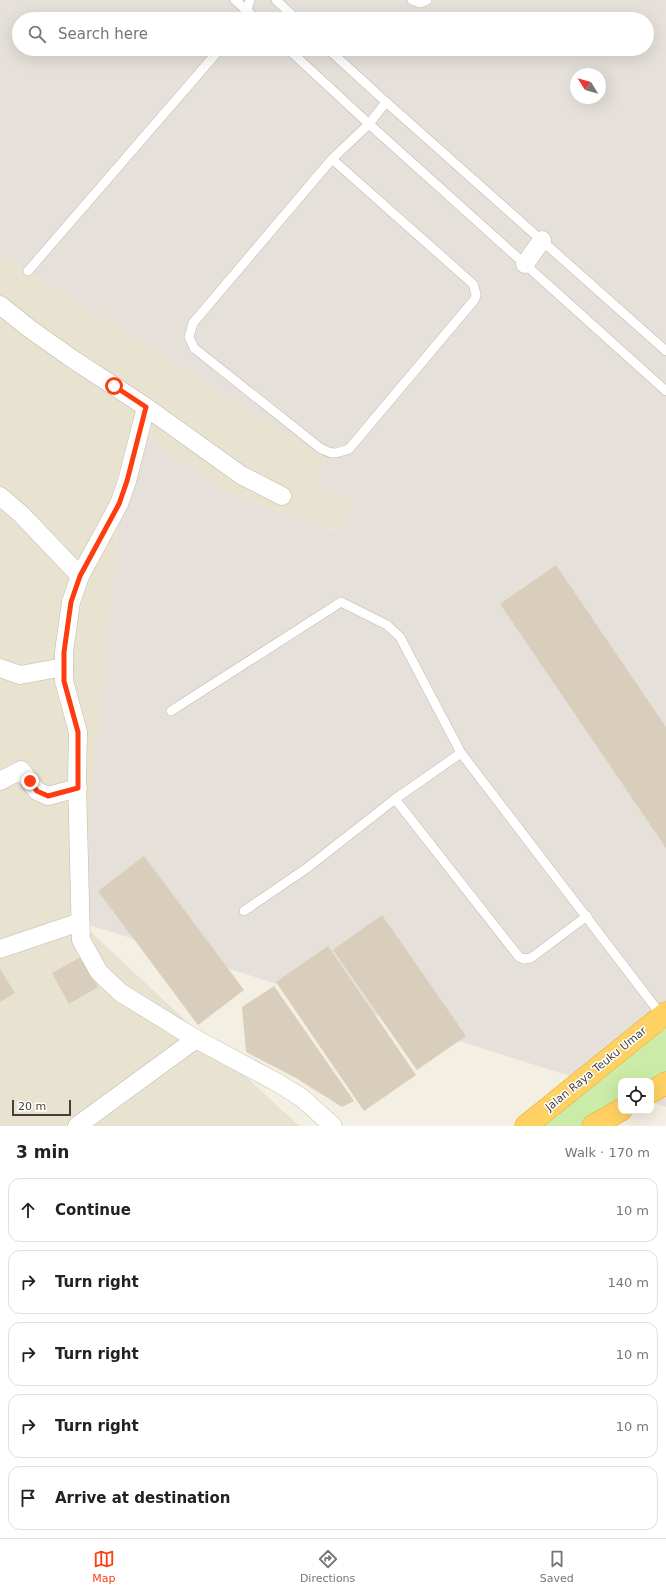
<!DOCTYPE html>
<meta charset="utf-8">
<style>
:root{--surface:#fff;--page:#f2f2f2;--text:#222;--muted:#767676;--line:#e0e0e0;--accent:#ff3c0f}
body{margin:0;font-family:"DejaVu Sans",sans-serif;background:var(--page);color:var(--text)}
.controls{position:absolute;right:12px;bottom:12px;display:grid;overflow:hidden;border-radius:8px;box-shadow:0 4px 16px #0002}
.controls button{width:36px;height:36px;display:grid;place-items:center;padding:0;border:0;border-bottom:1px solid var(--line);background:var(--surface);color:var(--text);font:20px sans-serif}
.compass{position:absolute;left:570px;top:68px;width:36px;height:36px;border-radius:50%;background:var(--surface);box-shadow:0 4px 16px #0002;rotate:307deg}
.scale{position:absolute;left:12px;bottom:10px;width:59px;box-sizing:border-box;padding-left:4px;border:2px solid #463f33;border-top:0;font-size:11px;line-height:14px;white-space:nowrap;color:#463f33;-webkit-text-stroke:3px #fff;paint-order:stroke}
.stop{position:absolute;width:12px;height:12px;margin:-9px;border:3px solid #ff3c0f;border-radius:50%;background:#fff}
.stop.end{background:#ff3c0f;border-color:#fff;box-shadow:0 1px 4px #0008}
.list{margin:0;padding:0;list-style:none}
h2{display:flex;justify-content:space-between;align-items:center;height:52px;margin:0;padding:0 16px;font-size:17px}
h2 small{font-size:13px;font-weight:400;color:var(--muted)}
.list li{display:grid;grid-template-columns:26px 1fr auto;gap:12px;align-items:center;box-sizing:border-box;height:64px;margin:0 8px 8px;padding:0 8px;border:1px solid var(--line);border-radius:12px}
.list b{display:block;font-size:15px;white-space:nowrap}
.list em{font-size:13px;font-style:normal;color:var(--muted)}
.icon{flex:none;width:22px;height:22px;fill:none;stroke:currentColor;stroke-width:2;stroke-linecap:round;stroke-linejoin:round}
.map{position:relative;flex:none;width:666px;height:1126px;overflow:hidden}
.search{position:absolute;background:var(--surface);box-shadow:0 4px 16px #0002;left:12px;right:12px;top:12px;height:44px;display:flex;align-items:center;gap:10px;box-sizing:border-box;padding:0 14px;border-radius:22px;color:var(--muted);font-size:15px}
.sheet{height:412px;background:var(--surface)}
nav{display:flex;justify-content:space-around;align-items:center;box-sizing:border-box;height:56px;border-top:1px solid var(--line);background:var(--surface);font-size:11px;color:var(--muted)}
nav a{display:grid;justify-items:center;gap:2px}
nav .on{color:var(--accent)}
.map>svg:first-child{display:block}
.residential{fill:#e8e2d1}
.industrial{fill:#e5e0d9;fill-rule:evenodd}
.green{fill:#cbeca8}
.building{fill:#d9cebb}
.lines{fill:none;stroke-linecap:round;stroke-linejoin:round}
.lane-casing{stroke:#c2baa8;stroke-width:10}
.street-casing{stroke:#c2baa8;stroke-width:19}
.highway-casing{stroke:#eaaa26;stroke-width:23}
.lane{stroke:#fff;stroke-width:9}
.street{stroke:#fff;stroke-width:18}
.highway{stroke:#ffd163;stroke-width:22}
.route{stroke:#ff3c0f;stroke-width:5}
.labels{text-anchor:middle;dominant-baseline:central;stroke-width:3;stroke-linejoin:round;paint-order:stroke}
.street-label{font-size:11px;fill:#463f33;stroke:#fff}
</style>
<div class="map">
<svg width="666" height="1126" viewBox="0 0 666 1126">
<rect width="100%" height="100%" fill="#f3efe3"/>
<!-- residential -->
<path class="residential" d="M0,253L328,459L314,486L355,500L339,531L222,491L140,434L122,485L80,922L299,1126H0Z"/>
<!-- industrial -->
<path class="industrial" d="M0,0H666V1107L651,1102V1081H621V1092L80,922L122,485L140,433L222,491L338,531L355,500L314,486L327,459L0,253ZM19,19H647V49H19ZM576,74H600V98H576Z"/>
<!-- green -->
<path class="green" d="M666,1013V1083L651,1081H621V1110L593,1126H526Z"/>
<!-- building -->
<g class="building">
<path d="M556,565L666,727V848L500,604Z"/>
<path d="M144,856L244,990L198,1025L98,891Z"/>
<path d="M382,915L466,1036L417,1070L333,950Z"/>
<path d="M328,946L416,1075L364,1111L276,982Z"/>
<path d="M81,957L98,987L69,1004L52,973Z"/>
<path d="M0,969L15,993L0,1002Z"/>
<path d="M274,986L354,1101L342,1107L296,1078L246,1052L242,1007Z"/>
</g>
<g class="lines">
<!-- lane casing -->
<g class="lane-casing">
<g id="lane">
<path d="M235,0L256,19"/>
<path d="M276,0L296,19"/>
<path d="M412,0L420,3L427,0"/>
<path d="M241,19L247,10L250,0"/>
<path d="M288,49L369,124L666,391"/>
<path d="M328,49L386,102L666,351"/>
<path d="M332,159L473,284L476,294L475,299L349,449C335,454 333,455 320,448L194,348L189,337L193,323L332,159L369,124L386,102"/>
<path d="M28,271L220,49"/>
<path d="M171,711L341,602L387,625L400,637L461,753L662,1016"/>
<path d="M395,799L519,957L524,959L531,958L587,916"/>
<path d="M244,911L307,868L395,799L461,753"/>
</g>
</g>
<!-- street casing -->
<g class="street-casing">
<g id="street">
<path d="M525,264L542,240"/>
<path d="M0,305L30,329L74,360L146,407L241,475L282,496"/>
<path d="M146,407L127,481L119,504L80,576L71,602L64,652V681L78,732L77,782L81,940L99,972L121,993L196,1039L278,1083L302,1098L333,1126"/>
<path d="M0,496L22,515L80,576"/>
<path d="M0,668L20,675L64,667"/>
<path d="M0,781L21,770L37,791L48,796L78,788"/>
<path d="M0,949L80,922"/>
<path d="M77,1126L196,1039"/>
</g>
</g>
<!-- highway casing -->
<g class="highway-casing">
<g id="highway">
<path d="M651,1092L666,1083"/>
<path d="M526,1126L666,1013"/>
<path d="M593,1126L621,1110"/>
</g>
</g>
<!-- lane -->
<use href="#lane" class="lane"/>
<!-- street -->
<use href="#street" class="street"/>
<!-- highway -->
<use href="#highway" class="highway"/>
</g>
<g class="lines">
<!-- route -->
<path class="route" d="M30,781L37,791L48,796L78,788V732L64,681V652L71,602L80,576L119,504L127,481L146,407L114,386"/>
</g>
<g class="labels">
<!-- street labels -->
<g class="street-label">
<text transform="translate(596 1069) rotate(-39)">Jalan Raya Teuku Umar</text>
</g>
</g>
</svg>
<div class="controls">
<button><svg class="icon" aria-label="locate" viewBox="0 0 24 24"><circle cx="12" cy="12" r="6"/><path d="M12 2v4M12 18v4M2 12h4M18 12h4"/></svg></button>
</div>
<svg class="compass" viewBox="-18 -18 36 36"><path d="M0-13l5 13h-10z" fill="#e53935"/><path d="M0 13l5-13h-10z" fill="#767676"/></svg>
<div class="scale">20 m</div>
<div class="stop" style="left:114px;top:386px"></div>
<div class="stop end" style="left:30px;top:781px"></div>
<div class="search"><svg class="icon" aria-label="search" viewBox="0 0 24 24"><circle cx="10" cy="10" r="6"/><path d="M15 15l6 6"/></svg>Search here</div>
</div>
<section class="sheet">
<h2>3 min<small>Walk · 170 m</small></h2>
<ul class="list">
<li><svg class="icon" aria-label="ahead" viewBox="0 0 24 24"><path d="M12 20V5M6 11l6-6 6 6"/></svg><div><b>Continue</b></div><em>10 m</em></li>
<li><svg class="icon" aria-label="right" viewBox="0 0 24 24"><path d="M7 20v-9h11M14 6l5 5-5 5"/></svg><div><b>Turn right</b></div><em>140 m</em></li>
<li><svg class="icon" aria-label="right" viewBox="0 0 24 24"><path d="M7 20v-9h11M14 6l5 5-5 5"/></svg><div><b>Turn right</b></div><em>10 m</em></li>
<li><svg class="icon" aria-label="right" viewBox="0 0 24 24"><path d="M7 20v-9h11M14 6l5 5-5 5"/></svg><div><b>Turn right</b></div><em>10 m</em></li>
<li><svg class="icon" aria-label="arrive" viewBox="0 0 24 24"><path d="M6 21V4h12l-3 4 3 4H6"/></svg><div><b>Arrive at destination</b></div></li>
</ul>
</section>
<nav>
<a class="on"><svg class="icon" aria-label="map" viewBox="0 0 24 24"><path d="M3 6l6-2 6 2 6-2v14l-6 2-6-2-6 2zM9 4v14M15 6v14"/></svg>Map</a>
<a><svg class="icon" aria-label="directions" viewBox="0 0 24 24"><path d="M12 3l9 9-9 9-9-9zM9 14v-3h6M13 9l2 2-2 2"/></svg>Directions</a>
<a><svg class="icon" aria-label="saved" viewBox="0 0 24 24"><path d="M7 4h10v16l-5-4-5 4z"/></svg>Saved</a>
</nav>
